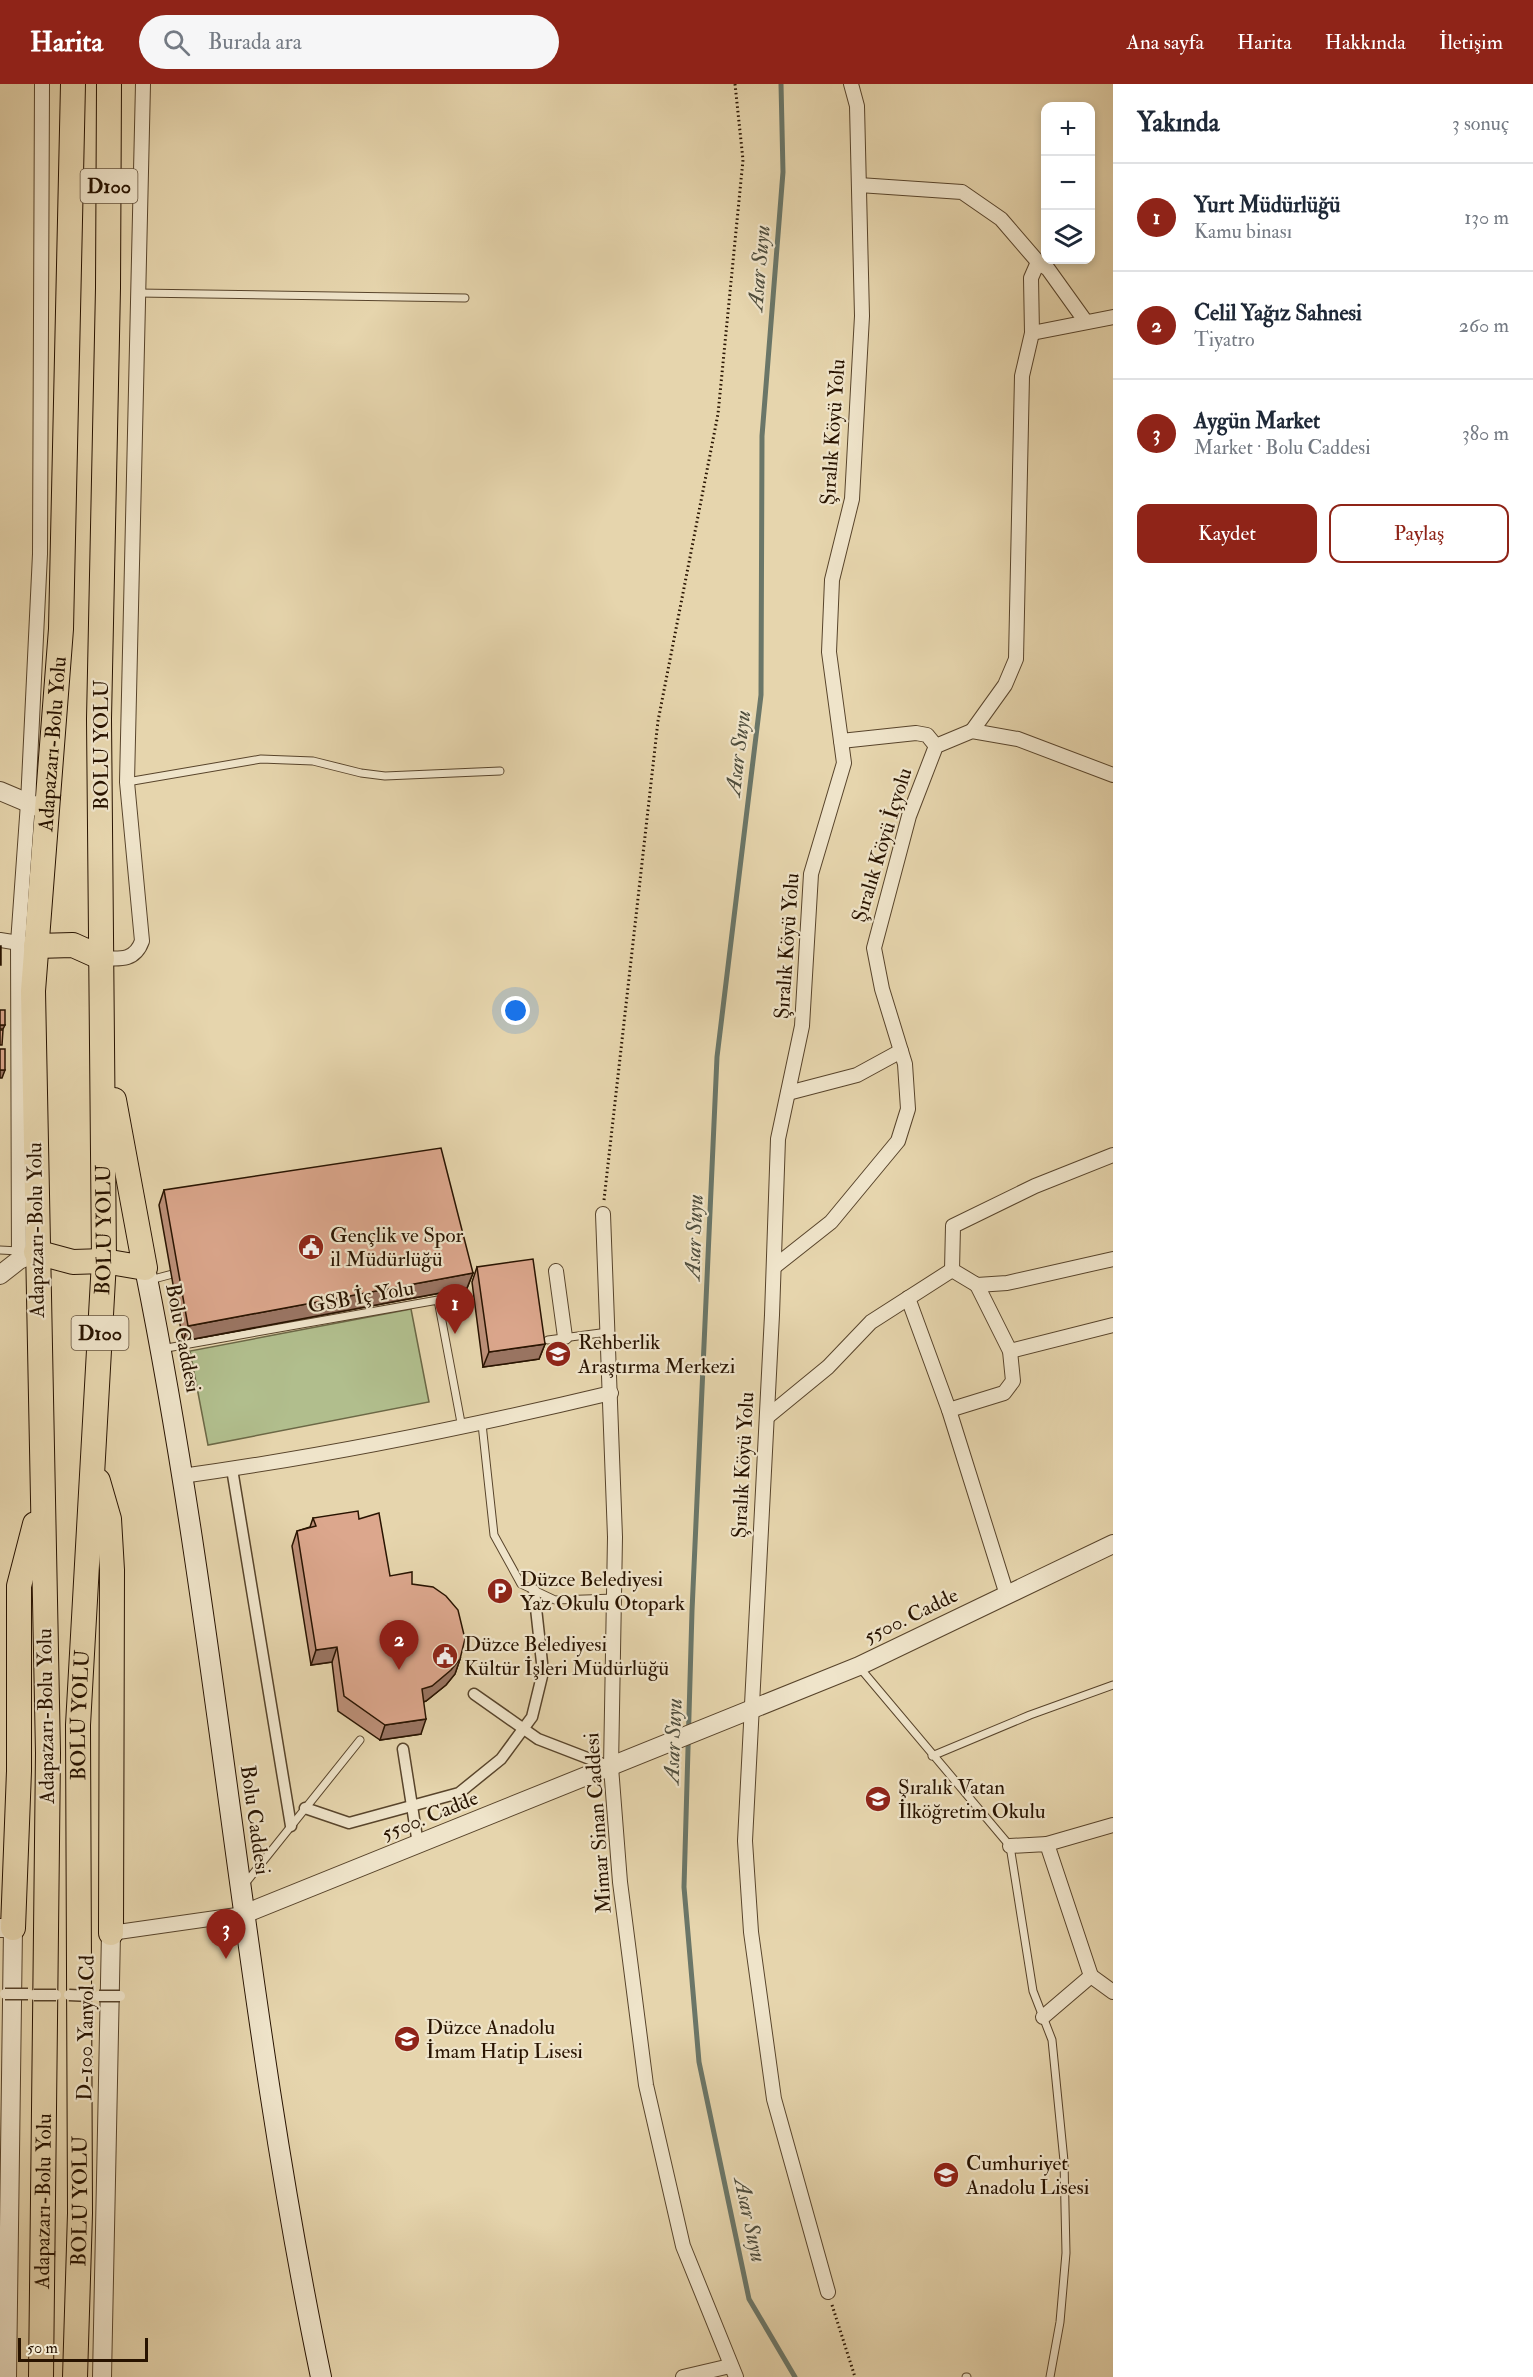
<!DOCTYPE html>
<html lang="tr">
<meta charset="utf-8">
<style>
:root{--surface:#fff;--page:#f6f6f7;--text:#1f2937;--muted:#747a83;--line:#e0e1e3;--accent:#8f2418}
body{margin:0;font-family:"IM FELL Double Pica",serif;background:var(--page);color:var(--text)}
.controls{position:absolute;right:18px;top:18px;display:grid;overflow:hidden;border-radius:12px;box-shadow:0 3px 9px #0003}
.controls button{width:54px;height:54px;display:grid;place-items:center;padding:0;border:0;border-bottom:2px solid var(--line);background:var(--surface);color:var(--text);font:30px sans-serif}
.scale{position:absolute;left:18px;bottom:15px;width:130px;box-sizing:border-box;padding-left:6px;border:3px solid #281300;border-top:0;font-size:16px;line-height:21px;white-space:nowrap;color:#281300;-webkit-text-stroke:4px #efe4ca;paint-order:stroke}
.you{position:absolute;left:516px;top:927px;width:21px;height:21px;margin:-15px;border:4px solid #fff;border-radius:50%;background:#1a73e8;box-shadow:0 0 0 9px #1a73e833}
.badge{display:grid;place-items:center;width:39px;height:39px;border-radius:50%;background:var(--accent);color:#fff;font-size:20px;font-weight:700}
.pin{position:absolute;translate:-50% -50px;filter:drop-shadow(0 2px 3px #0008)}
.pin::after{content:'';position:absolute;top:32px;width:21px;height:18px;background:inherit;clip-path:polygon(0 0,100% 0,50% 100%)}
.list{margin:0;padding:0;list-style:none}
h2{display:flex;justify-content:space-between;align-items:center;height:78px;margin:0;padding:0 24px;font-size:26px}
h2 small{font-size:20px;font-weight:400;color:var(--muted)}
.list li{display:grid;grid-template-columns:39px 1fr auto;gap:18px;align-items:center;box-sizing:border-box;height:108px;padding:0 24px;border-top:2px solid var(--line)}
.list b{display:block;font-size:22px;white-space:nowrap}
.list p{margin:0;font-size:20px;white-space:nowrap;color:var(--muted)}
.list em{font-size:20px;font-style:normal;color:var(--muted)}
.actions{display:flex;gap:12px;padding:18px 24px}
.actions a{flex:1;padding:14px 0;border:2px solid var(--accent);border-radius:12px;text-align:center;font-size:21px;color:var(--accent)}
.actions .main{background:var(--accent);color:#fff}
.icon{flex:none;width:33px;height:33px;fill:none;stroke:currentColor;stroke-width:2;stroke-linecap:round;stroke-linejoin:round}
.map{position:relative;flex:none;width:1113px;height:2293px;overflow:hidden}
header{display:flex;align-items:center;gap:36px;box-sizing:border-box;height:84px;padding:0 30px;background:var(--accent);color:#fff}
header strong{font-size:28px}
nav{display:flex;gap:33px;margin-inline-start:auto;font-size:21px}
.search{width:420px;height:54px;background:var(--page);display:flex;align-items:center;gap:15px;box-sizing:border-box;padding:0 21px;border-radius:33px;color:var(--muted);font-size:22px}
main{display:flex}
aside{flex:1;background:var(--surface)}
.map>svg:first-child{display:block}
.green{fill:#b1be8d;stroke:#6c6846;stroke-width:1.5}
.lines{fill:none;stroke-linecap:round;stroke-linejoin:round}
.stream{stroke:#6a7668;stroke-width:5}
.service-casing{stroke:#58442b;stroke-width:9}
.pedestrian-casing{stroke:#58442b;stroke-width:13}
.minor-casing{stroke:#58442b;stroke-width:16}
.tertiary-casing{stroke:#58442b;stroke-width:20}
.secondary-casing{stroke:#281300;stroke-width:22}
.trunk-casing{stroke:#281300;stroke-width:26}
.path{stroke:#281300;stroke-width:3;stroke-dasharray:1.5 3;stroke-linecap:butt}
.service{stroke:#efe4ca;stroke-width:7}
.pedestrian{stroke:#efe4ca;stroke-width:10}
.minor{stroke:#efe4ca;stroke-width:14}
.tertiary{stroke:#efe4ca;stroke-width:18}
.secondary{stroke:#efe4ca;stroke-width:20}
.trunk{stroke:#e6d5ad;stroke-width:24}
.pedestrian-bridge-casing{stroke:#58442b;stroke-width:13;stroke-linecap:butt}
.pedestrian-bridge{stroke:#efe4ca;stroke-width:10}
.wall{fill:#bd9079;stroke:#281300;stroke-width:1.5}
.shaded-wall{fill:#9a7563;stroke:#281300;stroke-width:1.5}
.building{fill:#dca78d;stroke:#281300;stroke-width:1.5}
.labels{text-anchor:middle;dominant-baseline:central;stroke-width:4.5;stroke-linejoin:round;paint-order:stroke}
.shield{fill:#efe4ca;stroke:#64523d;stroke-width:1.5}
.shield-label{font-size:20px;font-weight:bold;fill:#281300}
.street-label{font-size:21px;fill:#281300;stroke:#efe4ca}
.poi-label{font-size:21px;fill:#281300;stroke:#efe4ca;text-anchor:start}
.water-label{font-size:22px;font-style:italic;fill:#4e4d3d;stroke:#efe4ca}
</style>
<header>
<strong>Harita</strong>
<div class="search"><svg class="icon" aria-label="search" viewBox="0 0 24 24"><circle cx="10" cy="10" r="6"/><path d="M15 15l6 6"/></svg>Burada ara</div>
<nav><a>Ana sayfa</a><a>Harita</a><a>Hakkında</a><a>İletişim</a></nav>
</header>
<main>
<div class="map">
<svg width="1113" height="2293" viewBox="0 0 1113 2293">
<rect width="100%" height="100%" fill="#e6d5ad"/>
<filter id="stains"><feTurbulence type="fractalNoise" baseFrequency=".00333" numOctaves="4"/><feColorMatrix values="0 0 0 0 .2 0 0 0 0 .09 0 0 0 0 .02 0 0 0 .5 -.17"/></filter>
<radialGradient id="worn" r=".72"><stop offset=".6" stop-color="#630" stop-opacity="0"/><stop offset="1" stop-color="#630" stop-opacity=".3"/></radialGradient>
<!-- green -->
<path class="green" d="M411,1225L429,1318L208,1361L190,1267Z"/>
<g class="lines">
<!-- stream -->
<path class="stream" d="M781,0L783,88L762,352L761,611L717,973L692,1527L684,1803L699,1978L749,2215L795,2293"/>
<!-- service casing -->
<g class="service-casing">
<g id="service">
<path d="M138,209L465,214"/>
<path d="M127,698L261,675L313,677L361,689L385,692L500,687"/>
<path d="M0,1166L19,1167"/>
<path d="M150,1196L180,1188"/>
<path d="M548,1256L608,1248"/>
<path d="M161,1265L438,1216L462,1344"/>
<path d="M482,1340L494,1451L521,1500L555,1516L615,1514"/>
<path d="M860,1584L1010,1762L1033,1907L1052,1956L1064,2077L1066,2169L1060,2238L1050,2293"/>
<path d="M932,1672L1030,1631L1113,1601"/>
<path d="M244,1801L360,1656"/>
<path d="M966,2293H967"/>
</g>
</g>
<!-- pedestrian casing -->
<g class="pedestrian-casing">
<g id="pedestrian">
<path d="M232,1385L291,1742"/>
<path d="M474,1610L538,1655L608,1682"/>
<path d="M403,1665L418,1760"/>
<path d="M305,1724L349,1739L459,1709L501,1675L532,1633L543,1588L534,1506"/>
</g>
</g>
<!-- minor casing -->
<g class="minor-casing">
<g id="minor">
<path d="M859,101L962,108L1001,135L1038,178L1048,185L1086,238"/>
<path d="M1032,249L1113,233"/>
<path d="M972,647L1005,601L1016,575L1022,292L1032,249L1031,194L1038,178"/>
<path d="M841,657L916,649L927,651L936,662"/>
<path d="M0,856L25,860"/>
<path d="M102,874C120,875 135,877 142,857L127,698L143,0"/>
<path d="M788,1009L857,991L901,967"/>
<path d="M603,1130L615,1453L611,1683L620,1798L646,2001L683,2162L736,2293"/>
<path d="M19,1176L18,859L28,719L40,470L42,0"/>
<path d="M774,1183L831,1138L898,1057L908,1025L905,980L882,905L874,864L909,732L936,662L972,647L1018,655L1113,691"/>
<path d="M952,1186L953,1142L1035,1102L1113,1071"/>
<path d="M952,1186L977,1201L1007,1199L1113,1175"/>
<path d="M556,1187L565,1253"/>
<path d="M908,1214L949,1326L1007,1511"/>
<path d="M1010,1267L1113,1241"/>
<path d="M949,1326L1004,1309L1013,1297L1010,1267L977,1201"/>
<path d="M767,1333L828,1283L871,1238L952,1186"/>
<path d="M182,1392C326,1372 469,1343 611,1309"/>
<path d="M1047,1760L1113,1741"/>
<path d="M1010,1762L1047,1760L1091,1892L1043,1933"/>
<path d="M111,1849L244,1830"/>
<path d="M1091,1892L1113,1908"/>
<path d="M828,2208L774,2015L751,1848L745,1757L772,1231L778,1055L802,942L811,790L844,679L829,568L832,496L852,415L862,232L857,22L851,0"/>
<path d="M683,2293L730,2282"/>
</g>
</g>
<!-- tertiary casing -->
<g class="tertiary-casing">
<g id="tertiary">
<path d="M0,707L45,726"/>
<path d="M0,1191L19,1176L36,1168"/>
<path d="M244,1830L859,1582L1113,1460"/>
<path d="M0,1844H13L7,2293"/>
<path d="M102,2293L111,1849"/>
</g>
</g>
<!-- secondary casing -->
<g class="secondary-casing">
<path id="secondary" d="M145,1184C219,1551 244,1926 321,2293"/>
</g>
<!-- trunk casing -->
<g class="trunk-casing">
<g id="trunk">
<path d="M36,862L73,861L102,874"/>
<path d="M36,1168L73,1178L104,1177L145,1184L114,1016"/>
<path d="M98,1397L109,1435L112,1486L111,1849"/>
<path d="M13,1844L19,1687V1502L35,1440"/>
<path id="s1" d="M41,2293L48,1669L33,907L61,545L73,0"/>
<path id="s2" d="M75,2293L80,2129L78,1641L104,1177L99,635L108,204L109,0"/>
</g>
</g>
<!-- path -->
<g class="path">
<path d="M604,1116L658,637L718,330L743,76L735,0"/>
<path d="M832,2221L855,2293"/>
</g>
<!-- service -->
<use href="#service" class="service"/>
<!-- pedestrian -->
<use href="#pedestrian" class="pedestrian"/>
<!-- minor -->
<use href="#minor" class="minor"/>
<!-- tertiary -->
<use href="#tertiary" class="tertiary"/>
<!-- secondary -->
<use href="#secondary" class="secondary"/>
<!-- trunk -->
<use href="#trunk" class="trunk"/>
<!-- pedestrian-bridge casing -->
<g class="pedestrian-bridge-casing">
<g id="pedestrian-bridge">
<path d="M5,1910H28"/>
<path d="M34,1911H56"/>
<path d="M69,1911L91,1912"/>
<path d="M99,1912H120"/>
</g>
</g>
<!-- pedestrian-bridge -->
<use href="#pedestrian-bridge" class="pedestrian-bridge"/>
</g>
<!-- wall -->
<g class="wall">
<path d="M164,1106L473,1189L467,1204L183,1257L159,1121Z"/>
<path d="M477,1183L545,1260L539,1275L483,1283L472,1198Z"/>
<path d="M313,1434L359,1435L390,1492L412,1500L460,1575L455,1590L446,1601L426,1617L423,1618L421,1650L380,1656L338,1627L332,1578L311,1581L292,1462L297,1447L310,1443Z"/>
</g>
<!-- shaded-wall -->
<g class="shaded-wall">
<path d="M0,941H5L3,945H0Z"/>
<path d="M0,986H5L2,994H0Z"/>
<path d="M473,1189L467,1204L183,1257L188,1242Z"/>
<path d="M545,1260L539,1275L483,1283L489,1268Z"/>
<path d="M337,1563L332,1578L311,1581L316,1566Z"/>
<path d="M460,1575L455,1590L446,1601L426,1617L416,1620L422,1605Z"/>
<path d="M426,1635L421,1650L380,1656L385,1641Z"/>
</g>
<!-- building -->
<g class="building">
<rect x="0" y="862" width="1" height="19"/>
<rect x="0" y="926" width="5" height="15"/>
<path d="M0,946H3L2,961H0Z"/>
<rect x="0" y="965" width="5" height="21"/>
<path d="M441,1064L473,1189L188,1242L164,1106Z"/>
<path d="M533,1175L545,1260L489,1268L477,1183Z"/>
<path d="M358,1427L359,1435L379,1429L390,1492L412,1488V1500L433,1503L446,1512L458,1526L465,1555L460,1575L451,1586L432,1602L422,1605L426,1635L385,1641L344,1612L337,1563L316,1566L297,1447L316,1442L313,1434Z"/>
</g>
<!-- icons -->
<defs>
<g id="civic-disc" transform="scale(1.35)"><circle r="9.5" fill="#8f2418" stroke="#efe4ca"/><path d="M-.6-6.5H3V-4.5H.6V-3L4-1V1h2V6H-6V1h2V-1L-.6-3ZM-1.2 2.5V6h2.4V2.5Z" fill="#fff"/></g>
<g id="school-disc" transform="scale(1.35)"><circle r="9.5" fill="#8f2418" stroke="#efe4ca"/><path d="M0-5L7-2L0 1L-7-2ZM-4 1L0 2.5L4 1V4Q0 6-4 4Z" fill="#fff"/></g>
<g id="parking-disc" transform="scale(1.35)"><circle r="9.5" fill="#8f2418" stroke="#efe4ca"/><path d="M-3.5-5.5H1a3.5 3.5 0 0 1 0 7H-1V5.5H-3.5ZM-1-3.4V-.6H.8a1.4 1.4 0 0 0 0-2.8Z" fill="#fff"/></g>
</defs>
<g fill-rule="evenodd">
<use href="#civic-disc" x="311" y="1163"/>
<use href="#school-disc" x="558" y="1270"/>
<use href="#parking-disc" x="500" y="1507"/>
<use href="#civic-disc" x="445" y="1572"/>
<use href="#school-disc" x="878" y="1715"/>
<use href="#school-disc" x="407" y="1955"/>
<use href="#school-disc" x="946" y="2091"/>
</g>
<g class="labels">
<!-- shield labels -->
<g class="shield">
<rect x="80.5" y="85" width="57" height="34" rx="4.5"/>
<rect x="71.5" y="1232" width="57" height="34" rx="4.5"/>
</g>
<g class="shield-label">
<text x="109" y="102">D100</text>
<text x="100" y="1249">D100</text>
</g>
<!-- street labels -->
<g class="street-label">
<text transform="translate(833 348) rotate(-86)">Şıralık Köyü Yolu</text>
<text stroke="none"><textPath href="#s1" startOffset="1634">Adapazarı-Bolu Yolu</textPath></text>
<text transform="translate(101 661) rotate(-90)">BOLU YOLU</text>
<text transform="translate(882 761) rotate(-73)">Şıralık Köyü İçyolu</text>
<text transform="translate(787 862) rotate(-86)">Şıralık Köyü Yolu</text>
<text transform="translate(36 1146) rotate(-91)">Adapazarı-Bolu Yolu</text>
<text stroke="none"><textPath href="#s2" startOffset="1148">BOLU YOLU</textPath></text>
<text transform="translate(361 1213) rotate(-10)">GSB İç Yolu</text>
<text transform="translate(183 1254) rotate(79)">Bolu Caddesi</text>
<text transform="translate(743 1381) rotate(-87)">Şıralık Köyü Yolu</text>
<text transform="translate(911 1532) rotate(-26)">5500. Cadde</text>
<text transform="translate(46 1632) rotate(-91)">Adapazarı-Bolu Yolu</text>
<text stroke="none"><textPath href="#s2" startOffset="662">BOLU YOLU</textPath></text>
<text transform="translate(430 1732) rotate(-22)">5500. Cadde</text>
<text transform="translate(255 1736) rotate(82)">Bolu Caddesi</text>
<text transform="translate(598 1739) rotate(-94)">Mimar Sinan Caddesi</text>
<text transform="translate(86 1944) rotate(-89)">D-100 Yanyol Cd</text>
<text stroke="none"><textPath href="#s1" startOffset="176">Adapazarı-Bolu Yolu</textPath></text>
<text stroke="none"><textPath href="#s2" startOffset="176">BOLU YOLU</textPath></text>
</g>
<!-- poi labels -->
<g class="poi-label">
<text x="330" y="1151">Gençlik ve Spor<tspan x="330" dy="24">il Müdürlüğü</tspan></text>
<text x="578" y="1258">Rehberlik<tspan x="578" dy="24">Araştırma Merkezi</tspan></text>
<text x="520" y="1495">Düzce Belediyesi<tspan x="520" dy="24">Yaz Okulu Otopark</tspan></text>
<text x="464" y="1560">Düzce Belediyesi<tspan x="464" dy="24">Kültür İşleri Müdürlüğü</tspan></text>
<text x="898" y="1703">Şıralık Vatan<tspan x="898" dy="24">İlköğretim Okulu</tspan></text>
<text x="426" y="1943">Düzce Anadolu<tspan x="426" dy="24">İmam Hatip Lisesi</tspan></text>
<text x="966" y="2079">Cumhuriyet<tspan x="966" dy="24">Anadolu Lisesi</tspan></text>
</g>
<!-- water labels -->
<g class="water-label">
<text transform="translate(759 184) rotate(-85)">Asar Suyu</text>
<text transform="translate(738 669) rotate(-83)">Asar Suyu</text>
<text transform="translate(694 1153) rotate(-88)">Asar Suyu</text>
<text transform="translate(673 1657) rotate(-88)">Asar Suyu</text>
<text transform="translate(750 2136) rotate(78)">Asar Suyu</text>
</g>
</g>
<rect width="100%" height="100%" filter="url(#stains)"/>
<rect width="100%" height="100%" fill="url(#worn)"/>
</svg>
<div class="controls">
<button>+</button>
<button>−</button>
<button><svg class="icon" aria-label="layers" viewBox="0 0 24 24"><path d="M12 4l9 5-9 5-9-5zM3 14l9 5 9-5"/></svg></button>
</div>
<div class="scale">50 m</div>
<div class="you"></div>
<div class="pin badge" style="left:455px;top:1250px">1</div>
<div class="pin badge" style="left:399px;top:1586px">2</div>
<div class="pin badge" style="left:226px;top:1875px">3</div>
</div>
<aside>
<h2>Yakında<small>3 sonuç</small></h2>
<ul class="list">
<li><span class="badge">1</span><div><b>Yurt Müdürlüğü</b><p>Kamu binası</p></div><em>130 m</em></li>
<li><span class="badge">2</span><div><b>Celil Yağız Sahnesi</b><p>Tiyatro</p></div><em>260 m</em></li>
<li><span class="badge">3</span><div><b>Aygün Market</b><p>Market · Bolu Caddesi</p></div><em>380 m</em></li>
</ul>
<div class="actions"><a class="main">Kaydet</a><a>Paylaş</a></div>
</aside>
</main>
